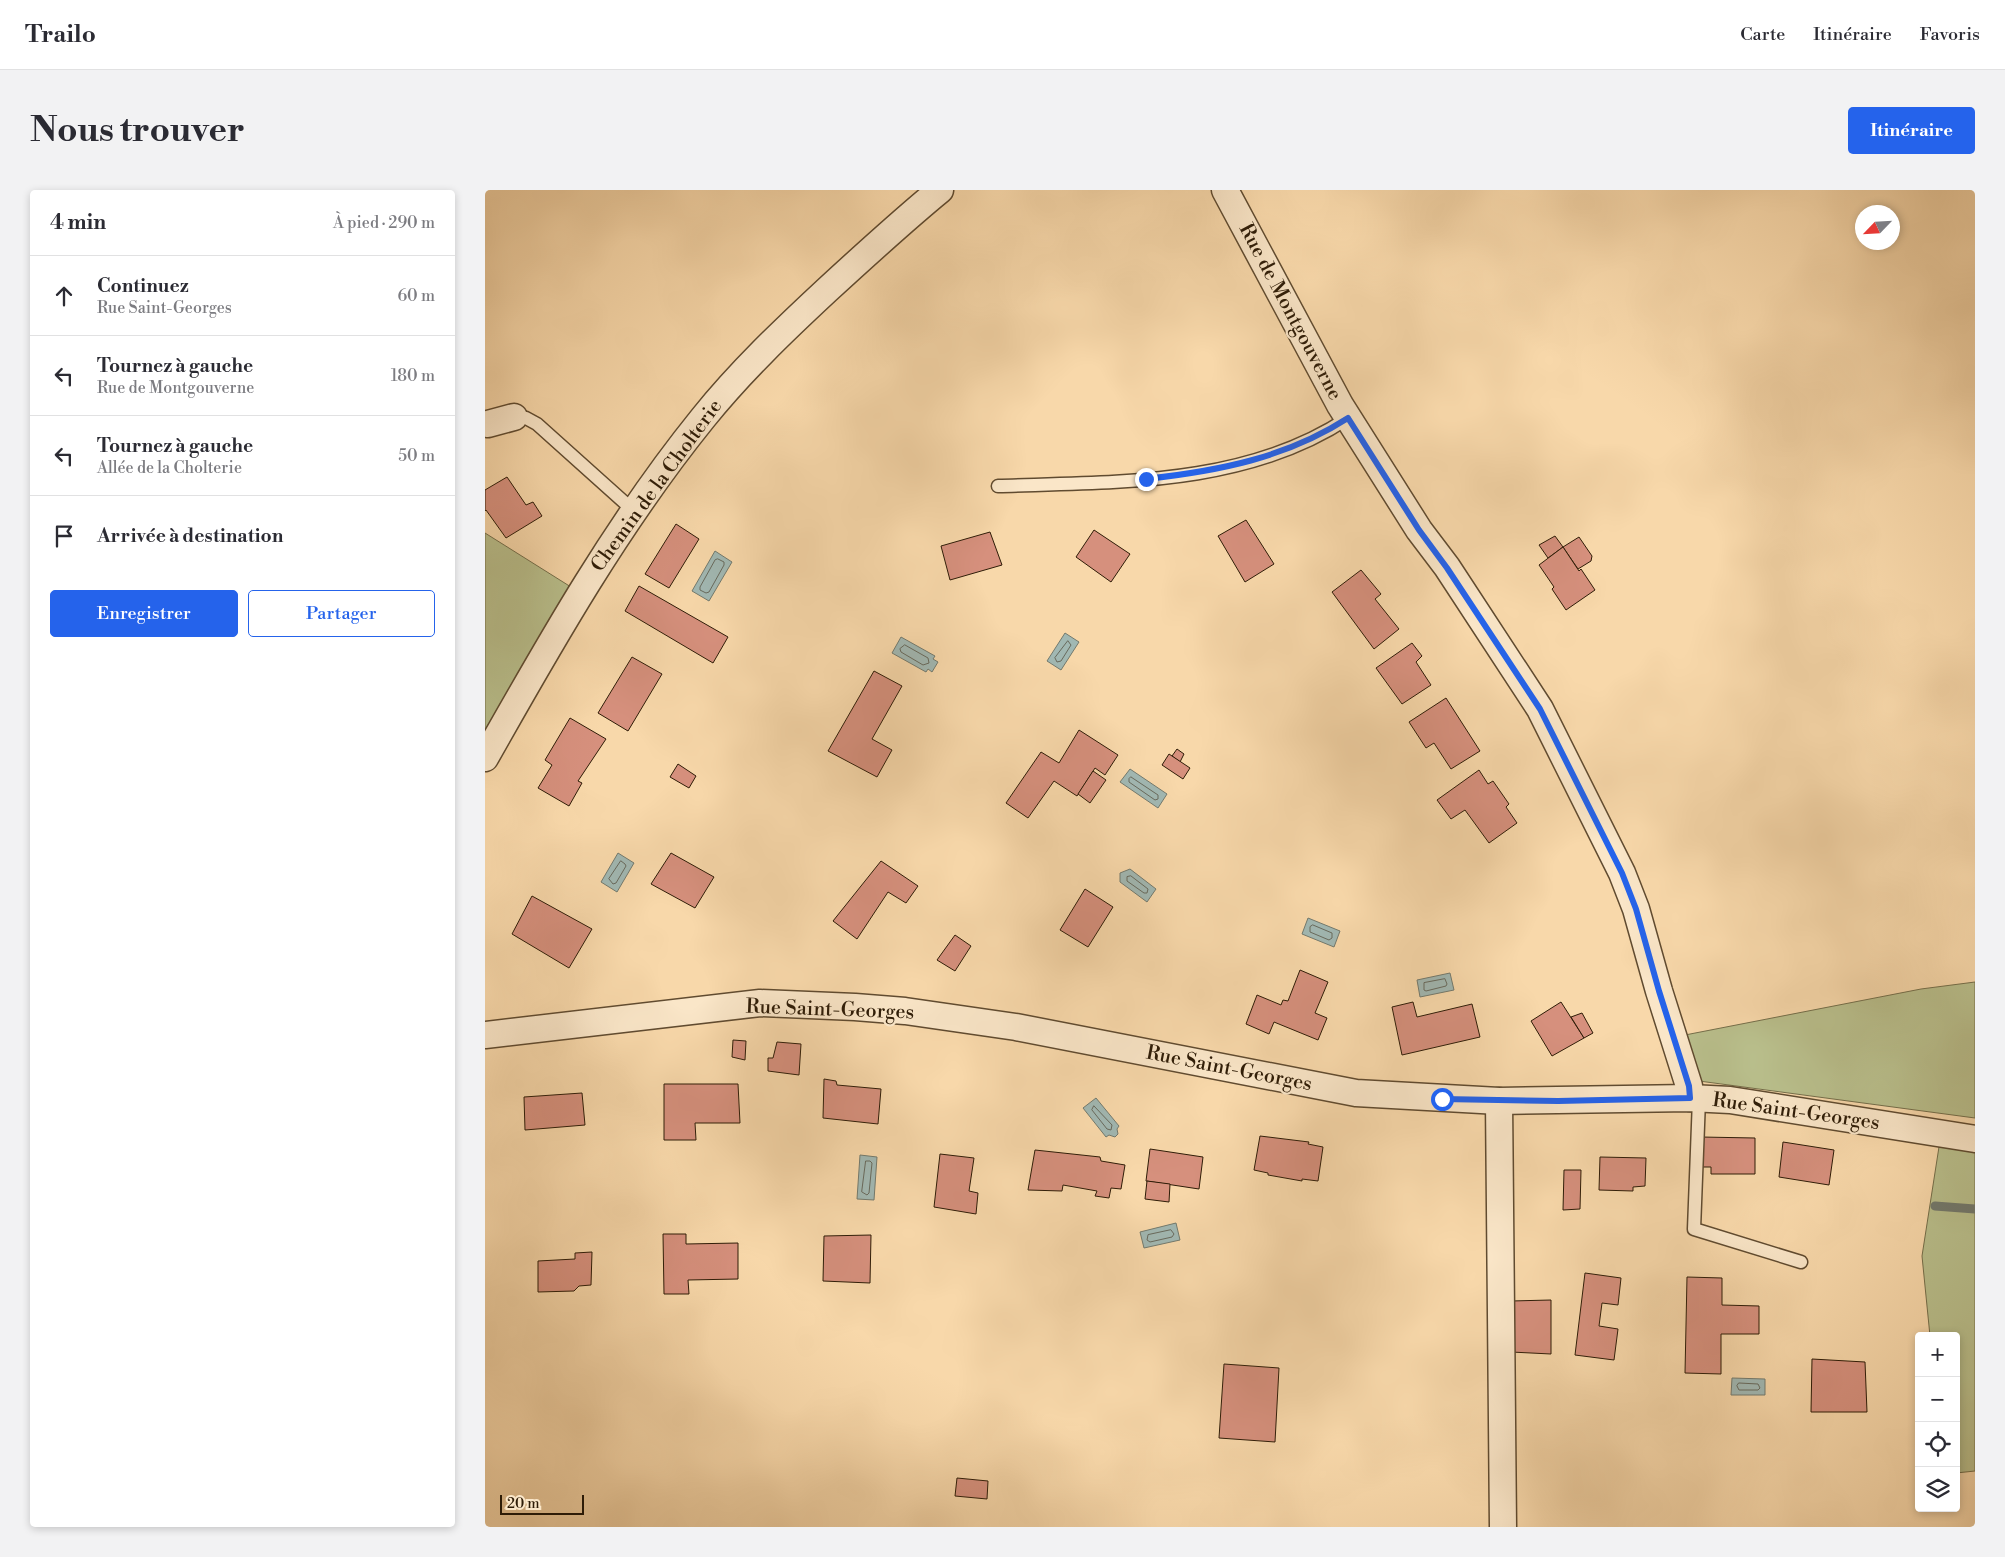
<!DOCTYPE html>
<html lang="fr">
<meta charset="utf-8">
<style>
:root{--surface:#fff;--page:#f2f2f3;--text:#2b2b33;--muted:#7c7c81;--line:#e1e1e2;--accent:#2563eb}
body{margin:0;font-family:"Libre Bodoni",serif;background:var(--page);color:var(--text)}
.controls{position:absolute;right:15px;bottom:15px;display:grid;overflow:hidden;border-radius:5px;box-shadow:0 2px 8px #0003}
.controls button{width:45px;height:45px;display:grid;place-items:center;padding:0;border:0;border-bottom:1px solid var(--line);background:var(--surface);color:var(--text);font:25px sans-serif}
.compass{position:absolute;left:1370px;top:15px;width:45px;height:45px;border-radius:50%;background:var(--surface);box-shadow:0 2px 8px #0003;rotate:245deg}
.scale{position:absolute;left:15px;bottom:12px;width:84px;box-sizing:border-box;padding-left:5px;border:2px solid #2e1c07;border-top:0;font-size:14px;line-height:18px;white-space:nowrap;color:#2e1c07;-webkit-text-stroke:4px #fae6c8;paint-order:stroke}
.stop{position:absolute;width:15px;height:15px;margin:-11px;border:4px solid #2563eb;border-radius:50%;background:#fff}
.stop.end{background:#2563eb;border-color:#fff;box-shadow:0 1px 5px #0008}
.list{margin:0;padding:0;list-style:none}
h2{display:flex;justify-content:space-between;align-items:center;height:65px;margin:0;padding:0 20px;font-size:21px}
h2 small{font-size:16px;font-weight:400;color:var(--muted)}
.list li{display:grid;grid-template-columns:32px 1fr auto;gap:15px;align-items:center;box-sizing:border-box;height:80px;padding:0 20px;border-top:1px solid var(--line)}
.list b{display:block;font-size:19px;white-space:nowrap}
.list p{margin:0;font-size:16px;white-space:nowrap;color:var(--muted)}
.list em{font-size:16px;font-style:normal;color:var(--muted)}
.actions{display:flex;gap:10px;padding:15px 20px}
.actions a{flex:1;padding:11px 0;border:1px solid var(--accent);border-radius:5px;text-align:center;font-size:18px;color:var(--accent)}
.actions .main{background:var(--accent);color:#fff}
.icon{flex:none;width:28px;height:28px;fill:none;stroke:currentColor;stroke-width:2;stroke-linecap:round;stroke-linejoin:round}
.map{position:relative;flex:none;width:1490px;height:1337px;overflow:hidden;border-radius:5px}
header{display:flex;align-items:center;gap:30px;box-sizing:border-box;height:70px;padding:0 25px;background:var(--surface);border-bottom:1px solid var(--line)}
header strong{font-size:24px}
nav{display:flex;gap:28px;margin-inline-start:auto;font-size:18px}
.intro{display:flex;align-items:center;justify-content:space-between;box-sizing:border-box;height:120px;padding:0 30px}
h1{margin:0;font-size:35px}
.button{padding:12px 22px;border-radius:5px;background:var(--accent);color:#fff;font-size:18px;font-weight:700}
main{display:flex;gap:30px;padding:0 30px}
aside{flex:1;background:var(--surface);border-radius:5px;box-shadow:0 2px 8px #0003}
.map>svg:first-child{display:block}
.green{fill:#b9bf8c;stroke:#746e4a}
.water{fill:#a1b8b3;stroke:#737a6e}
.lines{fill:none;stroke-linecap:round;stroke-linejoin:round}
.shore{stroke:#686a5d;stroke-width:1}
.stream{stroke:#737a6e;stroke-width:9}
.building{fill:#d6907d;stroke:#2e1c07}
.service-casing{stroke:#604b30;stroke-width:15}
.minor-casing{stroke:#604b30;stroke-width:29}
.service{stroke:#fae6c8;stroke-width:12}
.minor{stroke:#fae6c8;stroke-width:26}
.route{stroke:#2563eb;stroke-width:6}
.labels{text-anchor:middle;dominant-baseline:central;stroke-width:4.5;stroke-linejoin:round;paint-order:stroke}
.street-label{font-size:20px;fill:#2e1c07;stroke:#fae6c8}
</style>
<header>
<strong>Trailo</strong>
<nav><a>Carte</a><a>Itinéraire</a><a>Favoris</a></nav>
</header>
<div class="intro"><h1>Nous trouver</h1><a class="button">Itinéraire</a></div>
<main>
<aside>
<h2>4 min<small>À pied · 290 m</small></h2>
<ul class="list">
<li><svg class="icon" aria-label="ahead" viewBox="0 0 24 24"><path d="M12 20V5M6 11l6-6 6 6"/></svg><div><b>Continuez</b><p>Rue Saint-Georges</p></div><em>60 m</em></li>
<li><svg class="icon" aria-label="left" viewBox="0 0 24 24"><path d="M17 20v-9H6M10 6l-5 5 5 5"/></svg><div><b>Tournez à gauche</b><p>Rue de Montgouverne</p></div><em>180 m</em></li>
<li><svg class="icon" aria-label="left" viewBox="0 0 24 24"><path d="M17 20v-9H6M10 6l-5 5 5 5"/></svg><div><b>Tournez à gauche</b><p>Allée de la Cholterie</p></div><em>50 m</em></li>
<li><svg class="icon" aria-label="arrive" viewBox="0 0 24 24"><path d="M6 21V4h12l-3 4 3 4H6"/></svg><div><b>Arrivée à destination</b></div></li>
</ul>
<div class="actions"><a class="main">Enregistrer</a><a>Partager</a></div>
</aside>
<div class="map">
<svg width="1490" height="1337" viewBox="0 0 1490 1337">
<rect width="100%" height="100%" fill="#f8d8aa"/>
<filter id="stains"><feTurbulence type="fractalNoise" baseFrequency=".004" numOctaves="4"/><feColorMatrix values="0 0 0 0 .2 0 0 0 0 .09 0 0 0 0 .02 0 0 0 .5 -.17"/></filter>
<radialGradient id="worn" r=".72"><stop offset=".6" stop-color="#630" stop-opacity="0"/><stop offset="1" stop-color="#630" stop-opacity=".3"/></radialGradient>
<!-- green -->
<g class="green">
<path d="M0,343L86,397L0,549Z"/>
<path d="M1490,792V928L1214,891L1200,845L1436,799Z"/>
<path d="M1456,944L1490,949V1281L1471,1283V1146H1445L1437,1066Z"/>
</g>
<!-- water -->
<g class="water">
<path d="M230,361L247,372L224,411L207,401Z"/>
<path d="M580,443L594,452L576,480L562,471Z"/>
<path d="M416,447L450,466L448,469L453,472L447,482L443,479L441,482L407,463Z"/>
<path d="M645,579L682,604L673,618L635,592Z"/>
<path d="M133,663L149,673L132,702L116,692Z"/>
<path d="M645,679L671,699L662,712L635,692V683Z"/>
<path d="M823,728L855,741L849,757L817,744Z"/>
<path d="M965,783L969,800L935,807L932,790Z"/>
<path d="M611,908L634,936L632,939L633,944L630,947L624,945L621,947L598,918Z"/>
<path d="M375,965L392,967L389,1010L372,1009Z"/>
<path d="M691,1033L695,1050L659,1058L655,1042Z"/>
<path d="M1247,1188L1280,1189V1205H1246Z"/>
</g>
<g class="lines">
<!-- shore -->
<g class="shore">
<path d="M233,369L239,372V375L224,402L221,403L215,400V397L230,370Z"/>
<path d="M583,451L586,455L576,471L572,472L570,468Z"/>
<path d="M420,455L443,468L444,473L438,475L416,462L415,459Z"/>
<path d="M646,587L673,605V609L670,610L644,592V589Z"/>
<path d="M136,671L140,674L141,676L131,693L128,694L124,689Z"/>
<path d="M646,686L663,699L662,703H659L642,691V687Z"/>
<path d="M828,735L847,743V748L844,750L825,742V737Z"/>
<path d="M960,789L962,794L961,796L941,801L939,800V793Z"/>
<path d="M609,916L627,935L626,940L622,939L607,920Z"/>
<path d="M381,971H385L387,973L384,1003L382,1005L377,1002Z"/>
<path d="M686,1040L689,1044L687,1047L665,1052L662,1050L663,1045Z"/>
<path d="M1254,1193L1273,1194L1275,1198L1273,1200H1254L1252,1196Z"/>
</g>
<!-- stream -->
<path class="stream" d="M1450,1016L1490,1019"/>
</g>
<!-- building -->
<g class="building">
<path d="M22,287L41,315L48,312L57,326L21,348L1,320L0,321V300Z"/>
<path d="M761,330L789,374L760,392L733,346Z"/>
<path d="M191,334L214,349L184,398L160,384Z"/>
<path d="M609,340L645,364L626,392L591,367Z"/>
<path d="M505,342L517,375L465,390L456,356Z"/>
<path d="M1070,346L1078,357L1063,368L1054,355Z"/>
<path d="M1094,347L1107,366L1106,371L1093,379L1078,357Z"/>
<path d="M1078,357L1094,381L1096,379L1110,400L1081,420L1067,399L1069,397L1054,375Z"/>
<path d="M876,380L896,404L890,409L914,439L889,459L847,402Z"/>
<path d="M154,396L243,447L228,473L140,421Z"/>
<path d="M927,453L937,466L931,472L946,495L917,514L891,478Z"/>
<path d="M147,467L177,484L143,541L113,523Z"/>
<path d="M389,481L417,496L387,549L407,560L392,587L343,561Z"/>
<path d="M961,508L995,561L966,579L949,553L941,558L924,532Z"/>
<path d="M85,528L121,549L93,591L97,593L84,616L53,598L67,575L60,570Z"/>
<path d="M594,540L633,565L620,585L610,578L592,606L569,591L543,628L521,613L556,562L574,573Z"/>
<path d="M692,559L699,564L695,572L687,566Z"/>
<path d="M684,564L705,578L698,589L677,575Z"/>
<path d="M193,574L211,586L204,598L185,587Z"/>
<path d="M994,580L1003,594L1008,591L1024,614L1021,617L1032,633L1004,653L980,620L966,629L952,610Z"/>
<path d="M608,581L621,590L605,613L593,604Z"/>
<path d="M186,663L229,687L210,718L166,694Z"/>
<path d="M396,671L433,696L421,713L403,702L372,749L348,731Z"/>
<path d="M600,699L628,717L603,757L575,740Z"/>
<path d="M47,706L107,739L84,778L27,744Z"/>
<path d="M470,745L486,756L470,781L452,770Z"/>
<path d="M815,780L843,792L830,823L842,828L833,850L789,832L784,844L761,834L772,805L796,815L798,810L803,811Z"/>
<path d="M928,812L932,827L987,814L995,847L917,865L907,817Z"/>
<path d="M1076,812L1099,848L1067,866L1046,831Z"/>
<path d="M1097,823L1108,843L1099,848L1086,827Z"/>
<path d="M248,850L261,851L260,870L247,867Z"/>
<path d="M292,852L316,854L314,885L283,881V868H288Z"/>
<path d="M339,889L351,891L352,895L396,899L393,934L338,928Z"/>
<path d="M179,894H253L255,933H210L211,950H179Z"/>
<path d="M97,903L100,935L40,940L39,907Z"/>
<path d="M775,946L824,952L823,954L838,957L833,991L817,989V991L783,985V983L769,980Z"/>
<path d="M1216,947L1270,948V984H1226V977H1217Z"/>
<path d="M1298,952L1349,960L1344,995L1294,987Z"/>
<path d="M665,959L718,967L714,999L661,991Z"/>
<path d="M550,960L615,967L616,971L640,975L636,999L626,998L624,1008L610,1006L612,1001L578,995L577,1001L543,1000Z"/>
<path d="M455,964L489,968L484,1001L493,1003L491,1024L449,1017Z"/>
<path d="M1115,967L1161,968L1160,996L1148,997V1001L1114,1000Z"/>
<path d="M1079,980H1096L1095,1019L1078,1020Z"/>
<path d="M662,991L685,994L684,1012L660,1009Z"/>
<path d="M178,1044H201V1054L253,1053V1089L203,1090L204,1104H179Z"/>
<path d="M386,1045L385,1093L338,1091L339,1046Z"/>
<path d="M107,1062L106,1095L94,1096L89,1101L53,1102V1071L90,1069V1063Z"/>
<path d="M1100,1083L1136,1088L1133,1115L1117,1113L1114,1136L1133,1139L1129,1170L1090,1165Z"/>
<path d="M1202,1087L1237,1088V1115L1274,1116V1144H1236V1184L1200,1183Z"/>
<path d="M1066,1110V1164L1026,1162V1111Z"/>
<path d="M1327,1169L1380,1172L1382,1222H1326Z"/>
<path d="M739,1174L794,1178L790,1252L734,1248Z"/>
<path d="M472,1288L503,1291L502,1309L470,1306Z"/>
</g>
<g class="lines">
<!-- service casing -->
<g class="service-casing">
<g id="service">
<path d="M29,227L41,228L52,234L149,321"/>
<path d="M513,296C631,292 761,296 863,228"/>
<path d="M1214,909L1209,1039L1316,1072"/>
</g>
</g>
<!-- minor casing -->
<g class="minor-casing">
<g id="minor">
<path d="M740,0L855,215L934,340L962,377L1055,519L1137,683L1151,719L1174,801L1204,896L1205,908"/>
<path d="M3,234L29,227"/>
<path d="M0,568C66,451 133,333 218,228C255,182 299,140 342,100C379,66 416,32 455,0"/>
<path d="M0,845L275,813L370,817L420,821L531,837L871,903L1014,911L1205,908L1245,910L1490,949"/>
<path d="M1014,911L1018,1337"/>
</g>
</g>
<!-- service -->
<use href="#service" class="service"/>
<!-- minor -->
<use href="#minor" class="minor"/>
</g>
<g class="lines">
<!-- route -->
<path class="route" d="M661,289C733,281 801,268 863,228L934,340L962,378L1055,519L1137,683L1151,719L1174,801L1204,896L1205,908L1073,911L957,909"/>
</g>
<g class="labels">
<!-- street labels -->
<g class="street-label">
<text transform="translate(805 122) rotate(62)">Rue de Montgouverne</text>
<text transform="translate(172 296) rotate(-54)">Chemin de la Cholterie</text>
<text transform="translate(345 820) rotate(2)">Rue Saint-Georges</text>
<text transform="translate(744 879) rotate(11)">Rue Saint-Georges</text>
<text transform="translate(1311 922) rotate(8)">Rue Saint-Georges</text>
</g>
</g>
<rect width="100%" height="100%" filter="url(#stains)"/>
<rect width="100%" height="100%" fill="url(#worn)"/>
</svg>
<div class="controls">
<button>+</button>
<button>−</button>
<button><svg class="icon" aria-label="locate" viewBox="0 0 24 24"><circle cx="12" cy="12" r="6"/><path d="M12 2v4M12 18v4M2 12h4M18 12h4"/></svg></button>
<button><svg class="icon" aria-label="layers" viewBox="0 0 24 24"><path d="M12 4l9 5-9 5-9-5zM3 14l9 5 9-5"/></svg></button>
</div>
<svg class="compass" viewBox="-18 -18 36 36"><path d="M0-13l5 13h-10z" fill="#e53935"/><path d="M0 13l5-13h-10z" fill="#7c7c81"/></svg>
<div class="scale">20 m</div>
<div class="stop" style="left:957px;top:909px"></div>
<div class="stop end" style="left:661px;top:289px"></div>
</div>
</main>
